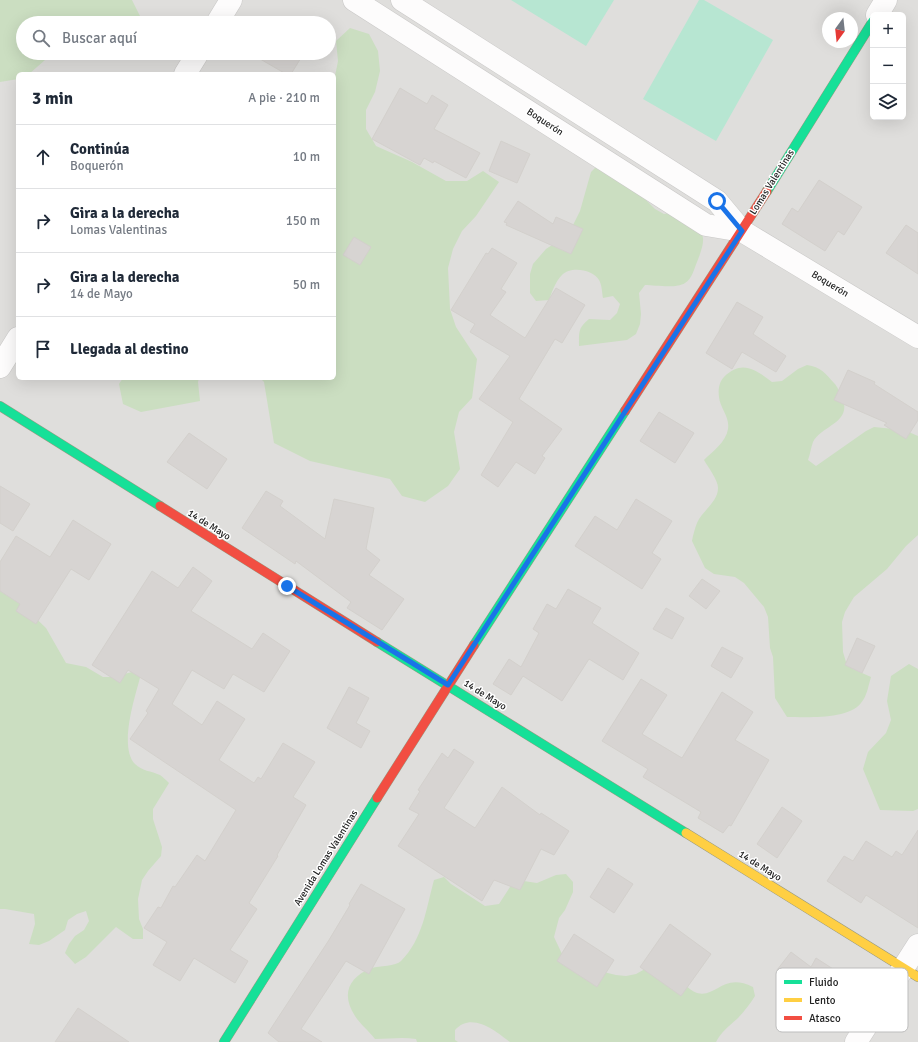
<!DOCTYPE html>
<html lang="es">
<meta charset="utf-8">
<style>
:root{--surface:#fff;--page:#f6f6f7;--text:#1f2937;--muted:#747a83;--line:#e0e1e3}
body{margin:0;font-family:Signika,sans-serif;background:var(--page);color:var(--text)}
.controls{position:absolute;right:12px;top:12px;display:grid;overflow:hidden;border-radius:6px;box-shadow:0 4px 16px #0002}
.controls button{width:36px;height:36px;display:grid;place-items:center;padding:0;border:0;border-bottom:1px solid var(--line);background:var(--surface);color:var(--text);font:20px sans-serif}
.compass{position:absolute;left:822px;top:12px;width:36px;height:36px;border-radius:50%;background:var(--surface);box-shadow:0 4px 16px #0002;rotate:195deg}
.stop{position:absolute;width:12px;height:12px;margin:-9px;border:3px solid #1a73e8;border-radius:50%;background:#fff}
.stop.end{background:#1a73e8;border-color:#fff;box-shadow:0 1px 4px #0008}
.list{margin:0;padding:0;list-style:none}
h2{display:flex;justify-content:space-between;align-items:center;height:52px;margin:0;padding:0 16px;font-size:17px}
h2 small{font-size:13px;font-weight:400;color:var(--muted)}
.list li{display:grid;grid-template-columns:26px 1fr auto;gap:12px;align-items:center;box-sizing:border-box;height:64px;padding:0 16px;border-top:1px solid var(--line)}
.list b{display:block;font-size:15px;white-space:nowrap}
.list p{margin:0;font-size:13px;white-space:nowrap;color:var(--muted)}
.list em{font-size:13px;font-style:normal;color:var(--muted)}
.icon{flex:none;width:22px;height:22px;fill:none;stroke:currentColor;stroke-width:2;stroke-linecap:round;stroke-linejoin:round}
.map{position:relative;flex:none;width:918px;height:1042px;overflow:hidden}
.search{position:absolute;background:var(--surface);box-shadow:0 4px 16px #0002;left:16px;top:16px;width:320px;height:44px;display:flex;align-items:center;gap:10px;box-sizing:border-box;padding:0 14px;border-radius:22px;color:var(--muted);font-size:15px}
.panel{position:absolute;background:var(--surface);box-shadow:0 4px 16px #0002;left:16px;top:72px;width:320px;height:308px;border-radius:6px}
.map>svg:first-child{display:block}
.residential{fill:#dfdedc;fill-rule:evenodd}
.forest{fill:#cbdec1}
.pitch{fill:#b7e6d2}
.building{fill:#d7d4d2;stroke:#d3d0cc}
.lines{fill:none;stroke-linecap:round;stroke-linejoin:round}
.street-casing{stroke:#c9c8c7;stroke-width:23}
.fast-casing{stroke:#999a82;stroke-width:10}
.slow-casing{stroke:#999a82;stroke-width:10}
.jam-casing{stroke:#999a82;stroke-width:10}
.street{stroke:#fdfcfc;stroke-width:22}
.fast{stroke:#16e098;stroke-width:9}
.slow{stroke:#ffcf43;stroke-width:9}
.jam{stroke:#f24e42;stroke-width:9}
.route{stroke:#1a73e8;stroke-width:5}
.labels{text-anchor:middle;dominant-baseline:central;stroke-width:3;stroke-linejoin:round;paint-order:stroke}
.street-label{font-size:10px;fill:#222;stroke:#fff}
.key{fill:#fff;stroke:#bdbdbd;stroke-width:1}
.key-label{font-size:11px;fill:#222}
</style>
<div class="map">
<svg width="918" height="1042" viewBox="0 0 918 1042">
<rect width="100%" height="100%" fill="#f0eeeb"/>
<!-- residential -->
<path class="residential" d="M0,0H918V1042H0ZM873,15H903V117H873ZM828,18H852V42H828ZM23,23H329V53H23ZM18,74H334V378H18Z"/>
<!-- forest -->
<g class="forest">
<path d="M0,0H132L141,18L138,23H23V53H53L29,74H18V79L0,82Z"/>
<path d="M350,28L369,34L378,51L380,71L375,92L366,110V129L376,146L412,162L446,181H467L483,171L499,182L476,216L462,231L453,249L448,268L450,309L456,327L477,359L472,398L459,412L454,432L460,469L448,486L425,502L402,496L390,479L310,461L274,443L264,382L260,378H334V81L338,61L336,41Z"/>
<path d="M598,165L626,180L655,209L664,214L675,212C702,229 710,230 697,262C694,269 692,279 685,283C676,289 655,285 645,285L639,293L641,314L640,324L636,334L627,340L579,346C579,332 578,328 589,319L610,320L617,313L620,304L613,296L603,298C602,293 602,285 599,280C593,269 570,266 562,275C555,282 552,292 549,300L536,301L530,293V274L533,264L546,249L564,237L571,229L580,211L591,172Z"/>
<path d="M807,365C821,367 825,373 834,383C838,387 839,392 842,397C853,423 822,425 813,442C811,447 810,455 808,460L816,466L866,431L874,427L904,430L918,436V535L906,546L887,569L854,597L845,612L842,622L843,652L846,662L853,669L871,677C868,687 867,696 861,703C848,720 806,717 787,717L775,698L773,657L770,648L768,617L764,607L744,583L735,577L714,574L705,568L692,541C693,535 695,528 697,523C702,511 718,502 718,488C718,480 708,467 704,460C713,451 726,442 728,429C730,417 720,408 719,397C718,390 719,382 724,377C742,359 756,370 772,382L782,381L798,369Z"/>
<path d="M123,378H199L198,382L200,401L141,412L123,404L119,384Z"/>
<path d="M0,584L46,628L66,663L86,667L103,677H113L132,672L141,674C136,694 118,746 135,764C142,771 151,771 160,775C163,777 166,780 169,783L153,809V819L162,847L161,856L148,871L142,880L138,899L139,919L143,929V939H133L116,927L86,957L75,964L65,953L69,944L75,936L84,930L89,921L86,911L77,914L68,920L65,930L49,941L39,945L29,944L35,924L34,914L5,909H0Z"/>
<path d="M909,664L918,669V809L913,811L880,810L863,769L868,752L886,733L891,720L887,701L891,676Z"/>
<path d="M566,874L573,882V892L565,910L559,918L554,937L562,954L587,968L616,975L626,976L636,974L645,969C654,971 664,972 672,975C681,979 688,990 697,993C717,998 723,972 753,987L755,996C750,1004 744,1012 737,1019C729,1026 721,1032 716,1042H510C498,1033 479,1017 463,1024C460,1025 457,1028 455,1030V1040L458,1042H417L416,1039C402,1037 389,1039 375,1039C369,1031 360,1024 355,1016C341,995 348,977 372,968C379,966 396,966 401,961C423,939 426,909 434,880L444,877L451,884L485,906L499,904L510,887L517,880L537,883L556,875Z"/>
</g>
<!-- pitch -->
<g class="pitch">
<path d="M511,0H614L586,46Z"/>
<path d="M699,0H704L773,40L716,141L643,99Z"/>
</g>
<!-- building -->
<g class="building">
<path d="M257,53H304L291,74H286L255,56Z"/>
<path d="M400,88L427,104L432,95L448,105L434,129L480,153L466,178L434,161L433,163L424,158L420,165L372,139Z"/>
<path d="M501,141L530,154L517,183L489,171Z"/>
<path d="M819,180L862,207L844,235L838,231L825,251L782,224L792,208L798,212Z"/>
<path d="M518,201L553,224L556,217L583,229L571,254L506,225L507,223L504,222Z"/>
<path d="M906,225L918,233V274L886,253Z"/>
<path d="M354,237L371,247L360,265L343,255Z"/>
<path d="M492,248L517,263L501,289L506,292L490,315L525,338L556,288L585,305L562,343L555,339L519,399L562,429L542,456L545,458L535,474L516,462L498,487L481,475L513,422L479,399L510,356L470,332L475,324L451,310L486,253L488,254Z"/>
<path d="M737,302L763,317L753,334L786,356L776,372L742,352L732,369L706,353Z"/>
<path d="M848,370L875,382L874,384L918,412V420L906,439L884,425L887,423L834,400Z"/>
<path d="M659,412L694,433L675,463L640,441Z"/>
<path d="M189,433L227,459L207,489L167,462Z"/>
<path d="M0,486L30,504L13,531L0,523Z"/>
<path d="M266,491L283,501L280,506L325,539L334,499L374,508L366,549L380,560L369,575L404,599L382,630L347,608L351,602L296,561L295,564L242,528Z"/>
<path d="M636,499L672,521L652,553L661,559L642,589L575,546L595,516L617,530Z"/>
<path d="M73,520L111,544L89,580L71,569L36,624L16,611L20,604L0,591V562L16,536L50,557Z"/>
<path d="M193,567L212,581L191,611L252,649L263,633L290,651L264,692L233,674L224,689L192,670L172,704L202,725L217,701L245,719L219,760L254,783L258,777L261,779L283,743L315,762L293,797L306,805L277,855L278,856L249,903L257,909L230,950L248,961L235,983L194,958L180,981L153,965L167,942L144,928L158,907L161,908L173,886L175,887L197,855L205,861L236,810L130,739L148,713L146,711L159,689L128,670L120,683L92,665L152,571L178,588Z"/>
<path d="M702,579L720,591L706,609L689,596Z"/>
<path d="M568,589L601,608L592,623L639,653L623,680L589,659L562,701L523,676L511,695L493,684L509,659L521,667L539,633L533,629L547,604L556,609Z"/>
<path d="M666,608L684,618L672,639L653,629Z"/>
<path d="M857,638L875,646L862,673L845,665Z"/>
<path d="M722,647L743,658L731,678L711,666Z"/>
<path d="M641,679L667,695L642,734L682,758L722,692L753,712L735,740L769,760L731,826L729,825L723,833L698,818L701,812L643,777L648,769L602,741Z"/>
<path d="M349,687L369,698L356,723L370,731L361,748L327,728Z"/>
<path d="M454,749L474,762L444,808L475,828L502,787L540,815L541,813L569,831L554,855L541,849L520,890L494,880L482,901L398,846L419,814L409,809L420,791L418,790L442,753L448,758Z"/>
<path d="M782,807L802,821L777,858L757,844Z"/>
<path d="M918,830V928L866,895L861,903L827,881L844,856L853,861L866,841L892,857L896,851L902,855Z"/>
<path d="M608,868L633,884L614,913L590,897Z"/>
<path d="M361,884L405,909L369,974L346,961L301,1029L322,1042H279L268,1033L329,940L350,905L349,904Z"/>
<path d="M670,924L711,954L681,996L640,967Z"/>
<path d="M574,934L614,960L597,987L557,961Z"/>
<path d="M791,952L811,967L816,958L872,994L856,1019L803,985L801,988L777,970Z"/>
<path d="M78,1008L129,1042H55Z"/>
</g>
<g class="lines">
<!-- street casing -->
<g class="street-casing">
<g id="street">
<path d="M354,0L706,225L742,231"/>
<path d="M402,0L717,201L742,231L918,337"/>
<path d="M877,15L886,0"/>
<path d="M217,23L231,0"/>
<path d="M185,74L198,53"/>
<path d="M0,367L18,338"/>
<path d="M856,1042L918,945"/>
</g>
</g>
<!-- fast casing -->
<g class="fast-casing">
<g id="fast">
<path d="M767,191L873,21"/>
<path d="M0,406L160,506"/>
<path d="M377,642L686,833"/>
<path d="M474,645L625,411"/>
<path d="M224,1042L377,798"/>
</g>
</g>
<!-- slow casing -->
<g class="slow-casing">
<path id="slow" d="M686,833L918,977"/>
</g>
<!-- jam casing -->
<g class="jam-casing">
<g id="jam">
<path d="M625,411L767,191"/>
<path d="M160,506L377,642"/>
<path d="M377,798L474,645"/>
</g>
</g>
<!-- street -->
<use href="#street" class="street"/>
<!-- fast -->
<use href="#fast" class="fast"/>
<!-- slow -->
<use href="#slow" class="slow"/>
<!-- jam -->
<use href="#jam" class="jam"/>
</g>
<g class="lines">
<!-- route -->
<path class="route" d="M287,586L448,685L742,231L717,201"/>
</g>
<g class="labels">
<!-- street labels -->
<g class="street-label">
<text transform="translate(545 122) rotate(33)">Boquerón</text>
<text transform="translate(772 182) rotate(-58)">Lomas Valentinas</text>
<text transform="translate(830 284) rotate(31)">Boquerón</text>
<text transform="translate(209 525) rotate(32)">14 de Mayo</text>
<text transform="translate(485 695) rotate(32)">14 de Mayo</text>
<text transform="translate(326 858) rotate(-58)">Avenida Lomas Valentinas</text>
<text transform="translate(760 866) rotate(32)">14 de Mayo</text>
</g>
</g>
<!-- legend -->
<rect x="776" y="968" width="132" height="64" rx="6" class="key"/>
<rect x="784" y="980" width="18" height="4" fill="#16e098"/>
<rect x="784" y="998" width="18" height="4" fill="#ffcf43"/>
<rect x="784" y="1016" width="18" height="4" fill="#f24e42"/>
<g class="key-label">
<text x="809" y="986">Fluido</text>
<text x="809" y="1004">Lento</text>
<text x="809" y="1022">Atasco</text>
</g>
</svg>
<div class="controls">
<button>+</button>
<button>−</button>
<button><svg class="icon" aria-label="layers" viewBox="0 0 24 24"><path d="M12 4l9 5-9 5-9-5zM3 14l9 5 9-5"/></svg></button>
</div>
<svg class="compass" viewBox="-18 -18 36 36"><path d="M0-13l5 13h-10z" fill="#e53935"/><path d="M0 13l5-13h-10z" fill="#747a83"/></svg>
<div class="stop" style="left:717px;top:201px"></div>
<div class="stop end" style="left:287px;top:586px"></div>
<div class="search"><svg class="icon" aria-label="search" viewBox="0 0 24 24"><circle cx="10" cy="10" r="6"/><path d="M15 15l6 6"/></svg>Buscar aquí</div>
<section class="panel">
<h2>3 min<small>A pie · 210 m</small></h2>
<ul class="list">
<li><svg class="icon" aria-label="ahead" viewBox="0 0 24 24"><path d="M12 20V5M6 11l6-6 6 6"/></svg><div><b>Continúa</b><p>Boquerón</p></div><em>10 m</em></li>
<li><svg class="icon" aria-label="right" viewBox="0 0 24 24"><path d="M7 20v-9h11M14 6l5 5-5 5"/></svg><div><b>Gira a la derecha</b><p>Lomas Valentinas</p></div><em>150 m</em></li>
<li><svg class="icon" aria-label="right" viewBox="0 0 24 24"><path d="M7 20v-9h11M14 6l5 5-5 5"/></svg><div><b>Gira a la derecha</b><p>14 de Mayo</p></div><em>50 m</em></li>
<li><svg class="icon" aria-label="arrive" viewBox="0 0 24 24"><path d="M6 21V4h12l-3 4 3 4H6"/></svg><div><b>Llegada al destino</b></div></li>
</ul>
</section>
</div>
